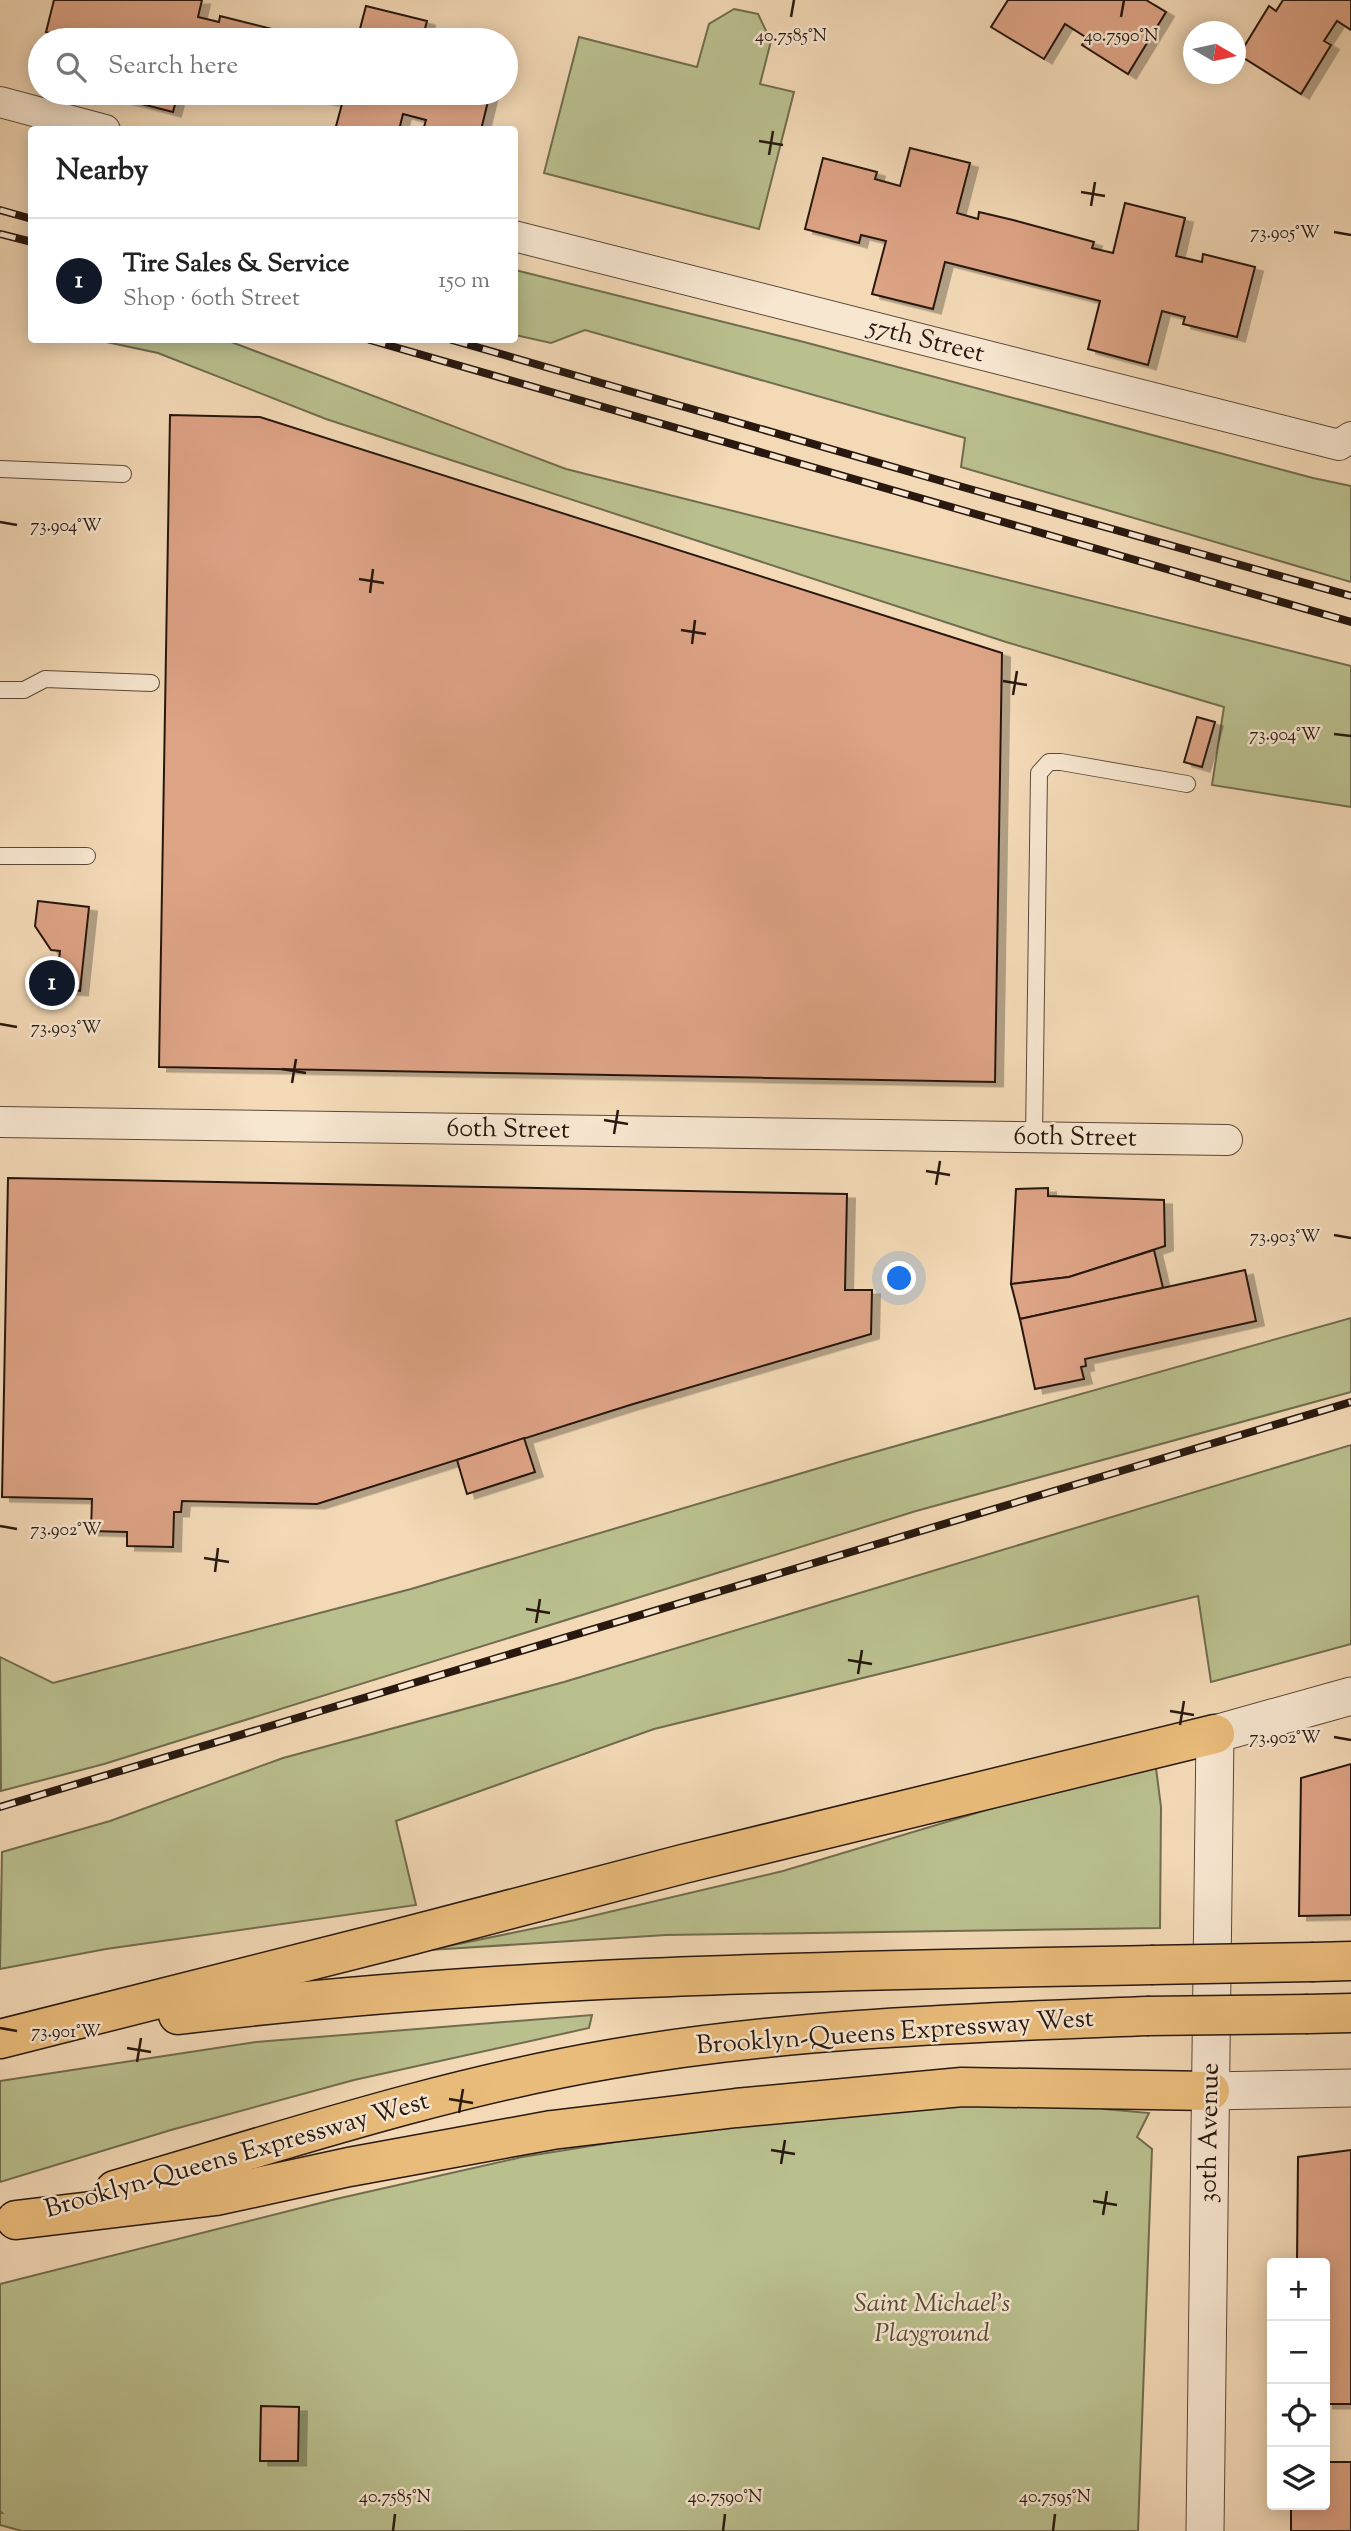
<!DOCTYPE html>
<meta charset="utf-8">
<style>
:root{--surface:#fff;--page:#f6f6f6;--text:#222;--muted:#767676;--line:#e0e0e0;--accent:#111827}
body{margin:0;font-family:"Sorts Mill Goudy",serif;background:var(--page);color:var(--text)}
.controls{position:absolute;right:21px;bottom:21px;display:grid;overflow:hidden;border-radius:7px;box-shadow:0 4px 18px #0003}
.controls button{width:63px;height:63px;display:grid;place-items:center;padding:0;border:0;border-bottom:2px solid var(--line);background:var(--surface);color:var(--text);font:35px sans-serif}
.compass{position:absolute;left:1183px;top:21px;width:63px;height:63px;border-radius:50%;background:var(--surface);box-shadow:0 4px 18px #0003;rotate:99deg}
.you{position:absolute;left:900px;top:1279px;width:24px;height:24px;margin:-18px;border:5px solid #fff;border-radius:50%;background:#1a73e8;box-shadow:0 0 0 10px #1a73e833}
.badge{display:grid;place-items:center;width:46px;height:46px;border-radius:50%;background:var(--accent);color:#fff;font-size:23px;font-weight:700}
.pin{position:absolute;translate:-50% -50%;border:4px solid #fff;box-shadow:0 2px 7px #0006}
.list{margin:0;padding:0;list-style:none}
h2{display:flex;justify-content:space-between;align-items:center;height:91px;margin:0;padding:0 28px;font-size:30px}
h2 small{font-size:23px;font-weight:400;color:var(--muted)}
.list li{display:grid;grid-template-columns:46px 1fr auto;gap:21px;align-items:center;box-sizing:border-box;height:126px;padding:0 28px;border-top:2px solid var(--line)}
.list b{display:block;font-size:26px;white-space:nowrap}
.list p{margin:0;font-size:23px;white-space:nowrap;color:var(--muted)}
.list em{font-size:23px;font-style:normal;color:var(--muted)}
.icon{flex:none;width:38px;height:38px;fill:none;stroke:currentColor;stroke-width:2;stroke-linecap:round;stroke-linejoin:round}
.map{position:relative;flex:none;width:1351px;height:2531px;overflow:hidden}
.search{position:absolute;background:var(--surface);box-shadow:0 4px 18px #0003;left:28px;top:28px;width:490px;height:77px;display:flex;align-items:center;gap:18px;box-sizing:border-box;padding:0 24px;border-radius:38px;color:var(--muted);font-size:26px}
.panel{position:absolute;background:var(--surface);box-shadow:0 4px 18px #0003;left:28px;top:126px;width:490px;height:217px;border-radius:7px}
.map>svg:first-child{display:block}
.green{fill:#babf8e;stroke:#716c4e;stroke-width:2}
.building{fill:#dda385;stroke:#28180f;stroke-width:2;filter:url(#shadow)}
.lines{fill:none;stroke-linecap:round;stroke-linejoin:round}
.service-casing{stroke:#5b4839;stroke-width:18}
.minor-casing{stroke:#5b4839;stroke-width:32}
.tertiary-casing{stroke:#5b4839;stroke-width:39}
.motorway-casing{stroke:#28180f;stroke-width:41}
.service{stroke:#f7e6d0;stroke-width:16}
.minor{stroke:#f7e6d0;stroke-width:30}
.tertiary{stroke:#f7e6d0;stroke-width:37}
.motorway{stroke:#eabc7b;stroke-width:38}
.rail-casing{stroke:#28180f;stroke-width:8}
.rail{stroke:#f7e6d0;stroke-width:5;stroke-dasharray:16;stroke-linecap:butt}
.motorway-bridge-casing{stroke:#28180f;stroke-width:41;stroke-linecap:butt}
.motorway-bridge{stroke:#eabc7b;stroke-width:38}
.ticks{fill:none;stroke:#28180f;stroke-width:2.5}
.labels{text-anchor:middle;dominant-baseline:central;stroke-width:5;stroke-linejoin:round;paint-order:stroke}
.street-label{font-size:26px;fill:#28180f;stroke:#f7e6d0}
.park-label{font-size:26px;font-style:italic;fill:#544a35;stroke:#f7e6d0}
.ticks-label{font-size:18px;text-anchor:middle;fill:#28180f;stroke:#f7e6d0;stroke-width:5;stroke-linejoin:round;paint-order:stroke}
</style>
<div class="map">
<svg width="1351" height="2531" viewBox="0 0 1351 2531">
<defs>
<filter id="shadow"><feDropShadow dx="8" dy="4.5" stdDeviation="0" flood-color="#0004"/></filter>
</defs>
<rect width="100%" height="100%" fill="#f3d9b6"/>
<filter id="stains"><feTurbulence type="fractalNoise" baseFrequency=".00286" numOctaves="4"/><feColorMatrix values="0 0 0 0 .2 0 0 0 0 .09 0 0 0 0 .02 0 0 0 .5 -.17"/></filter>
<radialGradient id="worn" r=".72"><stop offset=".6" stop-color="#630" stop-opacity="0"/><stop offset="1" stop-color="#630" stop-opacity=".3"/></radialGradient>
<!-- green -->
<g class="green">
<path d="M734,9L758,14L771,41L760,84L794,92L759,229L544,173L579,37L697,67L709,24Z"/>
<path d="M515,270L804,342L1313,478L1351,486V582L961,467L965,438L585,330L551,343L515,335Z"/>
<path d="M97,340H226L566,469L1351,666V807L1212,785L1224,707L1006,642L326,419L158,353Z"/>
<path d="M1351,1318V1392L916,1511L104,1764L1,1791L0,1657L53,1683L411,1589L846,1460Z"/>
<path d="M1351,1445V1644L1211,1682L1198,1596L654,1729L396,1821L416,1905L106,1949L0,1969L2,1852L110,1821L283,1758L564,1682Z"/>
<path d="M1126,1768H1156L1161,1807L1160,1928L666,1935L429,1950L575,1920L783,1871Z"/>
<path d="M592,2015L589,2028L354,2080L171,2130L0,2182V2081L256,2042Z"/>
<path d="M939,2105H1098L1104,2109L1149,2113L1137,2137L1152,2149L1138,2531H22L0,2525V2513H2L0,2511V2284L336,2199L522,2157L659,2135Z"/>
</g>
<!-- building -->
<g class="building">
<path d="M54,0H202L198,17L219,22L220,16L316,40H112L103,38L102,40H77L46,32Z"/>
<path d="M1008,0H1146L1166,12L1128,74L1082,45L1087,38L1065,24L1044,59L991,27Z"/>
<path d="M1283,0H1351V30L1337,21L1324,41L1331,45L1301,94L1239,55L1269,6L1276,11Z"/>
<path d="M366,6L427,21L422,40H357Z"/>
<path d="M115,93H178L173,112L114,97Z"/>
<path d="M296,93H490L481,130H433L424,127L426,120L403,114L399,130H335L342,104Z"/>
<path d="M910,148L970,163L957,213L978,219L979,212L1013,220L1094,242L1092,248L1113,253L1125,203L1185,218L1176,256L1202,262L1203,254L1255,267L1237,337L1183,324L1185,317L1162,311L1148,365L1088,349L1100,301L945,262L933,309L872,294L886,241L861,235L859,243L805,229L823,158L877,172L875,179L900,186Z"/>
<path d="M170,415L260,417L1002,653L995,1082L159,1067Z"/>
<path d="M1197,717L1215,722L1202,767L1184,762Z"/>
<path d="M38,901L89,907L80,991L56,989L60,951L51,950L35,926Z"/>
<path d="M8,1178L847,1194L845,1290H872L871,1334L630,1405L317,1504L182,1501L181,1512H174L173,1547L127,1546V1532L91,1531L92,1499L2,1497Z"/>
<path d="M1048,1188V1196L1164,1200L1165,1246L1069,1277L1011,1284L1016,1189Z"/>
<path d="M1154,1250L1163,1288L1020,1319L1011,1284L1069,1277Z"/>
<path d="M1245,1270L1256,1321L1085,1359L1086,1366L1081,1367L1084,1379L1035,1389L1020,1319Z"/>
<path d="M524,1438L535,1472L467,1494L457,1460Z"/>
<path d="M1351,1764V1915L1299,1916L1301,1778Z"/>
<path d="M1351,2150V2404H1325V2263H1297L1298,2157Z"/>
<path d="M261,2406L299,2407L298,2461H260Z"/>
<path d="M1325,2462H1351V2531H1291V2505H1325Z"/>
</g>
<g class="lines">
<!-- service casing -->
<g class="service-casing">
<g id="service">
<path d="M0,469L123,474"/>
<path d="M0,690H24L45,679L151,683"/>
<path d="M0,856H87"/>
<path d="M1034,1137L1039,773L1049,762H1061L1187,784"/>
</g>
</g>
<!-- minor casing -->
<g class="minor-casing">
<g id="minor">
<path d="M0,102L105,130"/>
<path d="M514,236L1339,445L1351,437"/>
<path d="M0,1122L1227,1140"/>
</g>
</g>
<!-- tertiary casing -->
<g class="tertiary-casing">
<g id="tertiary">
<path d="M1210,2091L1351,2088"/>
<path d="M1205,2531L1215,1734L1351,1696"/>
</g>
</g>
<!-- motorway casing -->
<g class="motorway-casing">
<g id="motorway">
<path d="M1314,1962L1351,1961"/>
<path d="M1308,2014L1351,2013"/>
<path d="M178,2015C501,1975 826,1971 1151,1965"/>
<path d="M0,2039L408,1936L683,1864L1215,1734"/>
<path d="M115,2190C279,2142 442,2088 611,2059C788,2028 968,2023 1147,2016"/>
<path d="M16,2220L216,2196L349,2167L552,2130L736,2108L962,2087L1210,2091"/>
</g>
</g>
<!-- service -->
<use href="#service" class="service"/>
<!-- minor -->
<use href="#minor" class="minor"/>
<!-- tertiary -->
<use href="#tertiary" class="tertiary"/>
<!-- motorway -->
<use href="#motorway" class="motorway"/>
<!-- rail casing -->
<g class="rail-casing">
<g id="rail">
<path d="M0,210L32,219"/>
<path d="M0,234L32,242"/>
<path d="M370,340L1351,622"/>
<path d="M452,340L959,486L1351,596"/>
<path d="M0,1807L1351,1402"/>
</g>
</g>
<!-- rail -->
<use href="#rail" class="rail"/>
<!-- motorway-bridge casing -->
<g class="motorway-bridge-casing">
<g id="motorway-bridge">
<path d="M1151,1965L1314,1962"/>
<path d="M1147,2016L1308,2014"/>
</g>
</g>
<!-- motorway-bridge -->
<use href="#motorway-bridge" class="motorway-bridge"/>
</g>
<!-- ticks -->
<path class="ticks" d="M791,17L794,0M1121,17L1124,0M759,141L783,145M769,155L773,131M1081,192L1105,196M1091,206L1095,182M1334,232L1351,235M0,522L17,525M359,579L384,583M370,593L373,569M681,630L706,634M692,644L695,620M1003,681L1027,685M1013,695L1017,671M1334,734L1351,736M0,1024L17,1027M282,1069L306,1073M292,1083L296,1059M604,1120L628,1124M614,1134L618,1110M926,1171L950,1175M936,1185L940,1161M1334,1235L1351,1238M0,1526L17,1529M204,1558L229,1562M215,1572L218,1548M526,1609L550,1613M536,1623L540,1599M848,1660L872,1664M858,1674L862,1650M1170,1711L1194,1715M1180,1725L1184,1701M1334,1737L1351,1740M0,2028L17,2031M127,2048L151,2052M137,2062L141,2038M449,2099L473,2103M459,2113L463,2089M771,2150L795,2154M781,2164L785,2140M1093,2201L1117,2205M1103,2215L1107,2191M393,2531L395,2514M723,2531L725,2514M1053,2531L1055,2514"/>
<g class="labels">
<!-- street labels -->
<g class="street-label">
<text transform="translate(926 341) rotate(14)">57th Street</text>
<text transform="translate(508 1130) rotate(1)">60th Street</text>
<text transform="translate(1075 1138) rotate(1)">60th Street</text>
<text transform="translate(895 2033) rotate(-4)">Brooklyn-Queens Expressway West</text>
<text transform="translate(1210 2133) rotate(-89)">30th Avenue</text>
<text transform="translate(237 2156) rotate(-16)">Brooklyn-Queens Expressway West</text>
</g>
<!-- park labels -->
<g class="park-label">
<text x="932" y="2304">Saint Michael's<tspan x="932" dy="30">Playground</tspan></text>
</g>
</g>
<g class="ticks-label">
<text x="791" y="41">40.7585°N</text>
<text x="1121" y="41">40.7590°N</text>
<text x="1285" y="238">73.905°W</text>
<text x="66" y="531">73.904°W</text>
<text x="1285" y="740">73.904°W</text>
<text x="66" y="1033">73.903°W</text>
<text x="1285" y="1242">73.903°W</text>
<text x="66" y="1535">73.902°W</text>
<text x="1285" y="1743">73.902°W</text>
<text x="66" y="2037">73.901°W</text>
<text x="395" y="2502">40.7585°N</text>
<text x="725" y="2502">40.7590°N</text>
<text x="1055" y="2502">40.7595°N</text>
</g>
<rect width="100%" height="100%" filter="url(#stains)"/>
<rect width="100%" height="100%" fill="url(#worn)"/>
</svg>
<div class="controls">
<button>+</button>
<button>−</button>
<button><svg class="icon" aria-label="locate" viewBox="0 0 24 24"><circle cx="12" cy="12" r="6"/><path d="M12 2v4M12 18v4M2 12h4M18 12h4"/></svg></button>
<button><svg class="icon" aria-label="layers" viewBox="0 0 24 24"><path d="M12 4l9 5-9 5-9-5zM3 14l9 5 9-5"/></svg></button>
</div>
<svg class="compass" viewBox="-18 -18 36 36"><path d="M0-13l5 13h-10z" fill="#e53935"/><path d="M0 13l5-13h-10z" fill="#767676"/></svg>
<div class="you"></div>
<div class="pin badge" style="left:52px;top:983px">1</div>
<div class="search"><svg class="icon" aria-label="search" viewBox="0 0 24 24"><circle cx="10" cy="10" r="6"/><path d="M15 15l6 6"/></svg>Search here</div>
<section class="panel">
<h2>Nearby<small></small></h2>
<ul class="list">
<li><span class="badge">1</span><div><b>Tire Sales &amp; Service</b><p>Shop · 60th Street</p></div><em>150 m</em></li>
</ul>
</section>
</div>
